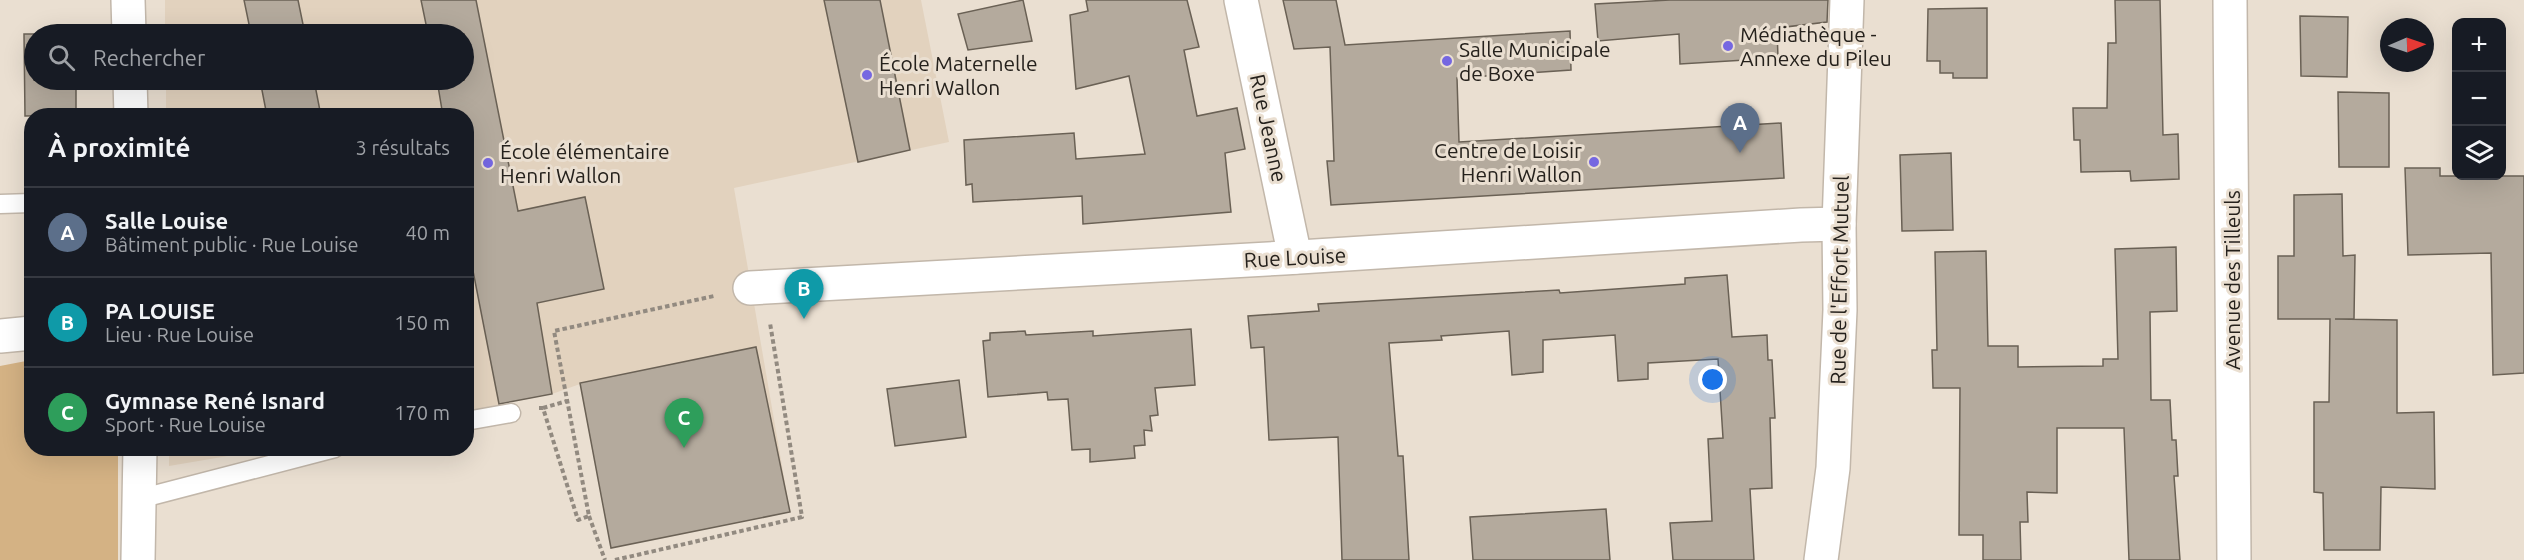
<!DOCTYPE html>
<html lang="fr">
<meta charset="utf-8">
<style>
:root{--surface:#171b24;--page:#20242c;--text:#f1f3f6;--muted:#9ea1a6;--line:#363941;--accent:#7567e1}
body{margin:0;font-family:Ubuntu,sans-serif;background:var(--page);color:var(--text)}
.controls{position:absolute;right:18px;top:18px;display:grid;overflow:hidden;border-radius:12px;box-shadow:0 6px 24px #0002}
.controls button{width:54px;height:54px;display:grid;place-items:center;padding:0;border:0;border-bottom:2px solid var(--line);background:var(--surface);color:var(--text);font:30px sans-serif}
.compass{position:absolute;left:2380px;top:18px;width:54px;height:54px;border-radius:50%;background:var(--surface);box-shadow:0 6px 24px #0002;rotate:88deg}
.you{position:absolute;left:1713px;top:380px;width:21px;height:21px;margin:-15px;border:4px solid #fff;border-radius:50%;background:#1a73e8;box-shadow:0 0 0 9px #1a73e833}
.badge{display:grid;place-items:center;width:39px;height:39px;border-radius:50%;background:var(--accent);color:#fff;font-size:20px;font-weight:700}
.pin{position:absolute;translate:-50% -50px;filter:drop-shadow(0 2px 3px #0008)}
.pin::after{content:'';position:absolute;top:32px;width:21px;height:18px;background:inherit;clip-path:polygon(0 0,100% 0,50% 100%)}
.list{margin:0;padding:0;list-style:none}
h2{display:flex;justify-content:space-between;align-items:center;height:78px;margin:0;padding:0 24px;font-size:26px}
h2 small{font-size:20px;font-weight:400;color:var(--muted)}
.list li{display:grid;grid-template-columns:39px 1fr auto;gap:18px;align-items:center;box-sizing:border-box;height:90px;padding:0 24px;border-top:2px solid var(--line)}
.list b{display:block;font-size:22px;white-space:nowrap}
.list p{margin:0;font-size:20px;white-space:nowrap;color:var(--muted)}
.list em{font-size:20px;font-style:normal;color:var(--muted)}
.icon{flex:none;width:33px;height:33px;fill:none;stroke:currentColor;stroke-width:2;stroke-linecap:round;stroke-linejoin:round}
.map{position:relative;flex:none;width:2524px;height:560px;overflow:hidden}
.search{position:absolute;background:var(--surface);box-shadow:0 6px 24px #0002;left:24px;top:24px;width:450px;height:66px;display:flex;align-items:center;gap:15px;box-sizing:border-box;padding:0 21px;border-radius:33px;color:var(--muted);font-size:22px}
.panel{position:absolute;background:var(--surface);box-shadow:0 6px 24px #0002;left:24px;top:108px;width:450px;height:348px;border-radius:24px}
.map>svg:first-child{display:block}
.built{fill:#e2d2be}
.green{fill:#d4b284}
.building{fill:#b4aa9d;stroke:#6a6155;stroke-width:1.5}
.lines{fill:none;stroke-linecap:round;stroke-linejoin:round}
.lane-casing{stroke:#c2b7aa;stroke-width:21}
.street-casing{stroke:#c2b7aa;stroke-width:36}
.path{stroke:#928a80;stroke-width:4;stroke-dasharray:4.5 3;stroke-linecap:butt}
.lane{stroke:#fff;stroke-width:18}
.street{stroke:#fff;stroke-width:33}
.poi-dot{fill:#7567e1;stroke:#eadfd1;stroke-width:2}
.labels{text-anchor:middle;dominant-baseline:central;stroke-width:6;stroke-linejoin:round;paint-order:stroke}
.poi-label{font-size:21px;fill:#25211c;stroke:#eadfd1;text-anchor:start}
.street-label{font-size:21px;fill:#25211c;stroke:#eadfd1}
</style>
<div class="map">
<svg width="2524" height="560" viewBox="0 0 2524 560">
<rect width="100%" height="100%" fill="#eadfd1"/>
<!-- built -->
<g class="built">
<path d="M165,0H921L949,142L734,188L790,512L611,548L580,384L552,394L467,411L466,116L166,115V80H464V34H165Z"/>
<path d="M169,448H270V449L169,466Z"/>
</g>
<!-- green -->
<path class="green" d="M26,361H31L32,448L118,449V560H0V366Z"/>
<!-- building -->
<g class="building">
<path d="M244,0H298L305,34H251Z"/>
<path d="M421,0H476L518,211L585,197L604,289L537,303L552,394L499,404L466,235V116H443L437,80H464V34H428Z"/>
<path d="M824,0H880L910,150L858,162Z"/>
<path d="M1023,0L1032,41L968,50L958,14Z"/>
<path d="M1086,0H1187L1199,47L1184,50L1197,116L1237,108L1245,149L1225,153L1231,212L1083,224L1082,196L973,202L972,184L966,185L964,140L1074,133L1076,159L1145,154L1129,76L1076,89L1070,15L1088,11Z"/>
<path d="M1283,0H1336L1345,45L1570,31L1571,70L1457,78L1459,142L1781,123L1784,178L1331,205L1327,161H1334L1330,47L1294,49Z"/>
<path d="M1670,0H1828L1827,22L1777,28L1778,58L1680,64L1679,34L1598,41L1595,4Z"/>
<path d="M2115,0H2160L2163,135L2178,134L2179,179L2131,181L2130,171L2081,172L2080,140H2074L2073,108H2107L2108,43H2116Z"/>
<path d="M1987,8V78H1953V73H1940V61H1927L1928,9Z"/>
<path d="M2300,16L2348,17L2347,77L2301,76Z"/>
<path d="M24,34H71H34V80H76V115L25,116Z"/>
<path d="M260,80H314L321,116H267Z"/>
<path d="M2338,92L2389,93V167H2339Z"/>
<path d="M1951,153L1953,230L1902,231L1900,155Z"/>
<path d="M2405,168H2440V176H2524V373L2493,375L2491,253L2408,255Z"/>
<path d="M2342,194L2343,256L2355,255L2354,319H2335L2397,320V413L2434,412L2435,489L2381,487L2380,550H2324L2323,493L2314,492V402H2329L2330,319H2278V256H2294V195Z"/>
<path d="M2176,247L2177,311L2150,312L2151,400H2170L2172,440H2176L2178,476H2174L2180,560H2129L2124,428H2057V493L2027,492L2028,522H2020L2021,560H1983V535H1959L1960,388H1933L1932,350H1937L1935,252L1986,251L1988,346H2018V367L2103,366V359H2118L2115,249Z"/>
<path d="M1727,275L1732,337L1767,335L1768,360H1772L1775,418H1770L1772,488L1750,489L1754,560H1673L1670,523L1712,521L1708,439L1723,438L1718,359L1648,363V379L1618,381L1615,335L1543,340V372L1512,375L1509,331L1441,336L1442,340L1389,343L1398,456H1403L1409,560H1342L1338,437L1269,440L1264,347L1251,348L1248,316L1319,311L1318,304L1559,290L1560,293L1685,284V278Z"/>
<path d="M1191,329L1195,385L1155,388L1158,415L1150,416L1152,431L1144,430L1145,445L1134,446L1135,458L1090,462V449L1072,450L1068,399L1048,400L1047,392L988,397L983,341L990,340V333L1025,331L1026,335L1093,331V336Z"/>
<path d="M756,347L790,512L611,548L580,383Z"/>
<path d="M959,380L966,437L895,446L887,389Z"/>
<path d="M1606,509L1610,560H1473L1470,517Z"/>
</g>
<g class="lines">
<!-- lane casing -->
<g class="lane-casing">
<g id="lane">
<path d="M0,204L32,203"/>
<path d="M466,421L511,413"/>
<path d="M139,499L335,448"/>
</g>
</g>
<!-- street casing -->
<g class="street-casing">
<g id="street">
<path d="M128,0L129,34"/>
<path d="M1241,0L1295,257"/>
<path d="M2230,0L2234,560"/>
<path d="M130,80L131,116"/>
<path d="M750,288L1284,258L1801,225L1839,224"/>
<path d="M0,336L32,333"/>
<path d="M138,560L140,448"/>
<path d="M1821,560L1833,468L1840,310L1839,224L1847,0"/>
</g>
</g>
<!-- path -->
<g class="path">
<path d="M539,408H543L578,520L589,516L554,331L714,296"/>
<path d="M543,408L567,401"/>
<path d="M589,516L605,560"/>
<path d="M615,560L802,517L770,323"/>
</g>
<!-- lane -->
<use href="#lane" class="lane"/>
<!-- street -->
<use href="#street" class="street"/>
</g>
<!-- markers -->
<g class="poi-dot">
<circle cx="1728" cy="46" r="6"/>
<circle cx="1447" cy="61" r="6"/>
<circle cx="867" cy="75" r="6"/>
<circle cx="1594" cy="162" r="6"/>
<circle cx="488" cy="163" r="6"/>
</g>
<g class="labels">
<!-- poi labels -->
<g class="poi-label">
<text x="1740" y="34">Médiathèque -<tspan x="1740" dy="24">Annexe du Pileu</tspan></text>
<text x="1459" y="49">Salle Municipale<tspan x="1459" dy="24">de Boxe</tspan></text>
<text x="879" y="63">École Maternelle<tspan x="879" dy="24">Henri Wallon</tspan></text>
<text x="1582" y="150" text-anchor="end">Centre de Loisir<tspan x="1582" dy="24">Henri Wallon</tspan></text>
<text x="500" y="151">École élémentaire<tspan x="500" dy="24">Henri Wallon</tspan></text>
</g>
<!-- street labels -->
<g class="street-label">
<text transform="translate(1269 128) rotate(78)">Rue Jeanne</text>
<text transform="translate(1295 257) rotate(-3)">Rue Louise</text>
<text transform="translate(1839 280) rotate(-89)">Rue de l'Effort Mutuel</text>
<text transform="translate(2232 280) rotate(-90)">Avenue des Tilleuls</text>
</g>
</g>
</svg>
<div class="controls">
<button>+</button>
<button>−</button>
<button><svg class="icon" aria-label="layers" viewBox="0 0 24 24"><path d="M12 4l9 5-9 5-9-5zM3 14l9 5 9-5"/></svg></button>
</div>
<svg class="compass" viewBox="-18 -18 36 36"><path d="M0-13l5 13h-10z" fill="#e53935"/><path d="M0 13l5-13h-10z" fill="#9ea1a6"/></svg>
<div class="you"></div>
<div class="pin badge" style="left:1740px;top:153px;background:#5c6f8a">A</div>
<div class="pin badge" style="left:804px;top:319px;background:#0f9aa8">B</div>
<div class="pin badge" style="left:684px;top:448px;background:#2e9e5b">C</div>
<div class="search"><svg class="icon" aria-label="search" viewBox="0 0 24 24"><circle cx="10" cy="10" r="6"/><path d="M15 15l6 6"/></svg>Rechercher</div>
<section class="panel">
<h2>À proximité<small>3 résultats</small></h2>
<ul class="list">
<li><span class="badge" style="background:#5c6f8a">A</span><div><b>Salle Louise</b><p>Bâtiment public · Rue Louise</p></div><em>40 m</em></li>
<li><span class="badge" style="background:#0f9aa8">B</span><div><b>PA LOUISE</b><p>Lieu · Rue Louise</p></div><em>150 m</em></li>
<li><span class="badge" style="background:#2e9e5b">C</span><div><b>Gymnase René Isnard</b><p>Sport · Rue Louise</p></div><em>170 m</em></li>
</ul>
</section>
</div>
